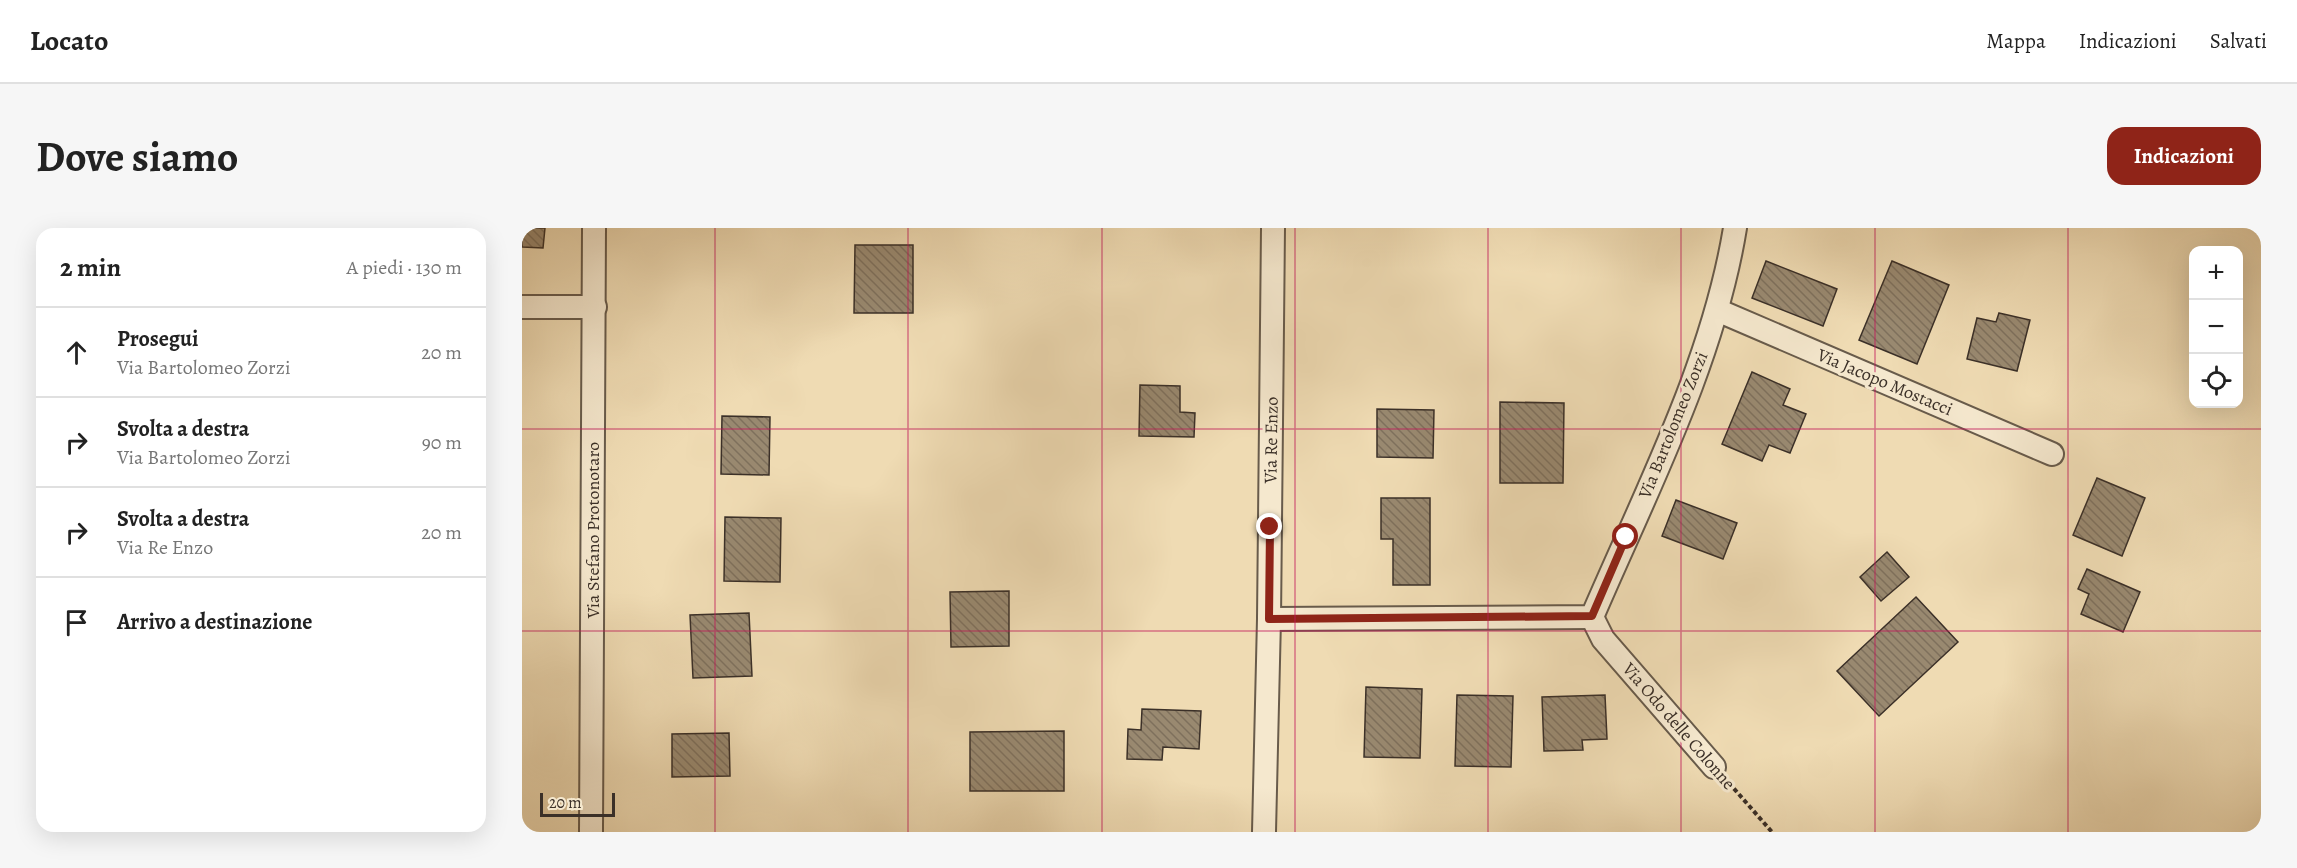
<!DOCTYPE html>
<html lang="it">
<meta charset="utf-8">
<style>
:root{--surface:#fff;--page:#f6f6f6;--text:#222;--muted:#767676;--line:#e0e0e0;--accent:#8f2418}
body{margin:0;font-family:Alegreya,serif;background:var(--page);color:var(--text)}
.controls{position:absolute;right:18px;top:18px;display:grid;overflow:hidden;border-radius:12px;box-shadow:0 6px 24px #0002}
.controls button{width:54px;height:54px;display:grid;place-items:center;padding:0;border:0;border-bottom:2px solid var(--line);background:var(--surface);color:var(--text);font:30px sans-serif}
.scale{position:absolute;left:18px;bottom:15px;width:75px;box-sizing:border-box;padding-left:6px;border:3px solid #3b3028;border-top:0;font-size:16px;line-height:21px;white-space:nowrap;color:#3b3028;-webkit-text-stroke:4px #f5e8ce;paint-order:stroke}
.stop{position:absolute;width:18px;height:18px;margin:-14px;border:4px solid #8f2418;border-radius:50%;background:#fff}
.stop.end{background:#8f2418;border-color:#fff;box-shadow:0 2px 6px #0008}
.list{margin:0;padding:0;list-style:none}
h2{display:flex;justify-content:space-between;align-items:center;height:78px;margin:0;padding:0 24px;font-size:26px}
h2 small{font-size:20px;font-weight:400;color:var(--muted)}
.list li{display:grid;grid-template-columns:39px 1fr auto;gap:18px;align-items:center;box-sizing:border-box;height:90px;padding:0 24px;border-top:2px solid var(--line)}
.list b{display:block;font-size:22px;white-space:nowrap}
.list p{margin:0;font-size:20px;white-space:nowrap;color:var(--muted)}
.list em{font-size:20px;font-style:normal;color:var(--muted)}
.icon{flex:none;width:33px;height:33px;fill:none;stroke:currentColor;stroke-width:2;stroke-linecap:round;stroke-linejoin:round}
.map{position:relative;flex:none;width:1739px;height:604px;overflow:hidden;border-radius:18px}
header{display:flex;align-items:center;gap:36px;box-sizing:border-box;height:84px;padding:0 30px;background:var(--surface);border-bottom:2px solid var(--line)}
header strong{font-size:28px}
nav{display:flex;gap:33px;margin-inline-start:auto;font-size:21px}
.intro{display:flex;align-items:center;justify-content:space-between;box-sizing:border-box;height:144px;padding:0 36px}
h1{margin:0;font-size:42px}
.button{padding:15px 27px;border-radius:18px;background:var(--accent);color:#fff;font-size:21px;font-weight:700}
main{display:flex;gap:36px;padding:0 36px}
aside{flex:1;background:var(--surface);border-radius:18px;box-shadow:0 6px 24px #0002}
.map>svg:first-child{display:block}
.building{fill:url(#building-back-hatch);stroke:#3b3028;stroke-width:1.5}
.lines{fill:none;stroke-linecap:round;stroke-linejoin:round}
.minor-casing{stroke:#685b4b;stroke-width:26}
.path{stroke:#3b3028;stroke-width:4;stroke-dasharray:4.5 3;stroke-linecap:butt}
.minor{stroke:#f5e8ce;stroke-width:22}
.route{stroke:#8f2418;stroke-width:8}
.grid{fill:none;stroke:#c2185b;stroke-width:1.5;stroke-opacity:0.55}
.labels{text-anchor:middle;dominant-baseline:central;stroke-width:6;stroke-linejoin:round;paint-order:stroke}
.street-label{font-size:18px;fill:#3b3028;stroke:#f5e8ce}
</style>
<header>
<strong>Locato</strong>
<nav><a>Mappa</a><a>Indicazioni</a><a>Salvati</a></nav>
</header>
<div class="intro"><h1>Dove siamo</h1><a class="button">Indicazioni</a></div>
<main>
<aside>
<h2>2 min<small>A piedi · 130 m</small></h2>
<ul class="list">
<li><svg class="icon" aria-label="ahead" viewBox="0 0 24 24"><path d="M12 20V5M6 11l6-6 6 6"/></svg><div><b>Prosegui</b><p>Via Bartolomeo Zorzi</p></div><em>20 m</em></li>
<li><svg class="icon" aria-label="right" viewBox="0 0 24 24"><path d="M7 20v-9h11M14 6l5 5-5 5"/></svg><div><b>Svolta a destra</b><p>Via Bartolomeo Zorzi</p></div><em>90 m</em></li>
<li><svg class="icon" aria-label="right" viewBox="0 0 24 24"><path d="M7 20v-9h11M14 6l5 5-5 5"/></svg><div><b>Svolta a destra</b><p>Via Re Enzo</p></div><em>20 m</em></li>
<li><svg class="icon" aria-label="arrive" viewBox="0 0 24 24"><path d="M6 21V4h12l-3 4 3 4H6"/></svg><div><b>Arrivo a destinazione</b></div></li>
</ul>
</aside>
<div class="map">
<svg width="1739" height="604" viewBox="0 0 1739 604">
<defs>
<pattern id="building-back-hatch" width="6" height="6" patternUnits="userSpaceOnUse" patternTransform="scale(1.5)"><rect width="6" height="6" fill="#998970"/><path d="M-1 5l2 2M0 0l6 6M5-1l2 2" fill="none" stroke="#7e705c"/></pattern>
</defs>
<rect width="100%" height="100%" fill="#efdbb3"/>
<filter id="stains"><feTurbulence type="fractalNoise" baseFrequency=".00333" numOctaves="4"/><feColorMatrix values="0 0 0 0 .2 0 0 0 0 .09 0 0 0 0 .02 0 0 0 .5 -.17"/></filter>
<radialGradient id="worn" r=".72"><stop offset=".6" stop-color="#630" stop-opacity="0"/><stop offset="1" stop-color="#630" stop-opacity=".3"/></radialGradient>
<!-- building -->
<g class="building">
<path d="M0,0H23L21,20L0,19Z"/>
<path d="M333,17H391V85H332Z"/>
<path d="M1244,33L1315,61L1301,98L1230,70Z"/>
<path d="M1370,33L1427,57L1395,136L1337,112Z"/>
<path d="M1477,85L1508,92L1495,143L1445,131L1455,90L1474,94Z"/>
<path d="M1230,144L1268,161L1261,177L1284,186L1268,225L1247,217L1240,233L1200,216Z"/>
<path d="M618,157L658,158V184L673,185L672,209L617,208Z"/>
<path d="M978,174L1042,175L1041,255H978Z"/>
<path d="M855,181L912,182L911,230L855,229Z"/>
<path d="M200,188L248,189L247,247L199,246Z"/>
<path d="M1575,250L1623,270L1600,328L1551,307Z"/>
<path d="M859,270H908V357H871V311H859Z"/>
<path d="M1154,272L1215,295L1201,331L1140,308Z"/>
<path d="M203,289L259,290L258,354L202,353Z"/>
<path d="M1365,324L1387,349L1359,373L1338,349Z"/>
<path d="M1565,341L1618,364L1601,404L1559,386L1567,366L1556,361Z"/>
<path d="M487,363V418L429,419L428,364Z"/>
<path d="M1394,369L1436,414L1357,488L1315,443Z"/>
<path d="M227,385L230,448L171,450L168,387Z"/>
<path d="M844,459L900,461L898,530L842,529Z"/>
<path d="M935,467L991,468L989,539L933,538Z"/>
<path d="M1083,467L1085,511L1060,512L1061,522L1022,523L1020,469Z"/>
<path d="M620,481L679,483L677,521L641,519L640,532L605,531L606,501L619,502Z"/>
<path d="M542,503V563H448V504Z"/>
<path d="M207,505L208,548L150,549V506Z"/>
</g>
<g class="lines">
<!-- minor casing -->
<g class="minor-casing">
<g id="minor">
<path d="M0,79H73"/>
<path d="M1195,82L1530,226"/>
<path d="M1070,389L1081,411L1192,539"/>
<path d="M747,391L1070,389C1124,263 1191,135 1213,0"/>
<path d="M69,604L72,0"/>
<path d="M742,604L747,391L751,0"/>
</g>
</g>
<!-- path -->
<path class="path" d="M1207,555L1250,604"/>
<!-- minor -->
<use href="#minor" class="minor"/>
</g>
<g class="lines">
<!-- route -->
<path class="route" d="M748,299L747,391L1070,388L1104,309"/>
</g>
<!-- grid -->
<path class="grid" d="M193,0V604M386,0V604M580,0V604M773,0V604M966,0V604M1159,0V604M1353,0V604M1546,0V604M0,201H1739M0,403H1739"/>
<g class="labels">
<!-- street labels -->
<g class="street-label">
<text transform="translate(1363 154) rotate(23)">Via Jacopo Mostacci</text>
<text transform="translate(1151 197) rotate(-68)">Via Bartolomeo Zorzi</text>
<text transform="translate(749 212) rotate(-89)">Via Re Enzo</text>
<text transform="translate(71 302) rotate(-90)">Via Stefano Protonotaro</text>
<text transform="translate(1157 498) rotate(49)">Via Odo delle Colonne</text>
</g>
</g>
<rect width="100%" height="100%" filter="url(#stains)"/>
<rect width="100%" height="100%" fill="url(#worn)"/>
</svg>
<div class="controls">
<button>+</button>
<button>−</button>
<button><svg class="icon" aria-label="locate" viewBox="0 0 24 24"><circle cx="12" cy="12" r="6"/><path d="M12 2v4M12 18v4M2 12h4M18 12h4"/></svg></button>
</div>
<div class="scale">20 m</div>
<div class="stop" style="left:1104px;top:309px"></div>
<div class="stop end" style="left:748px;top:299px"></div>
</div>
</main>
